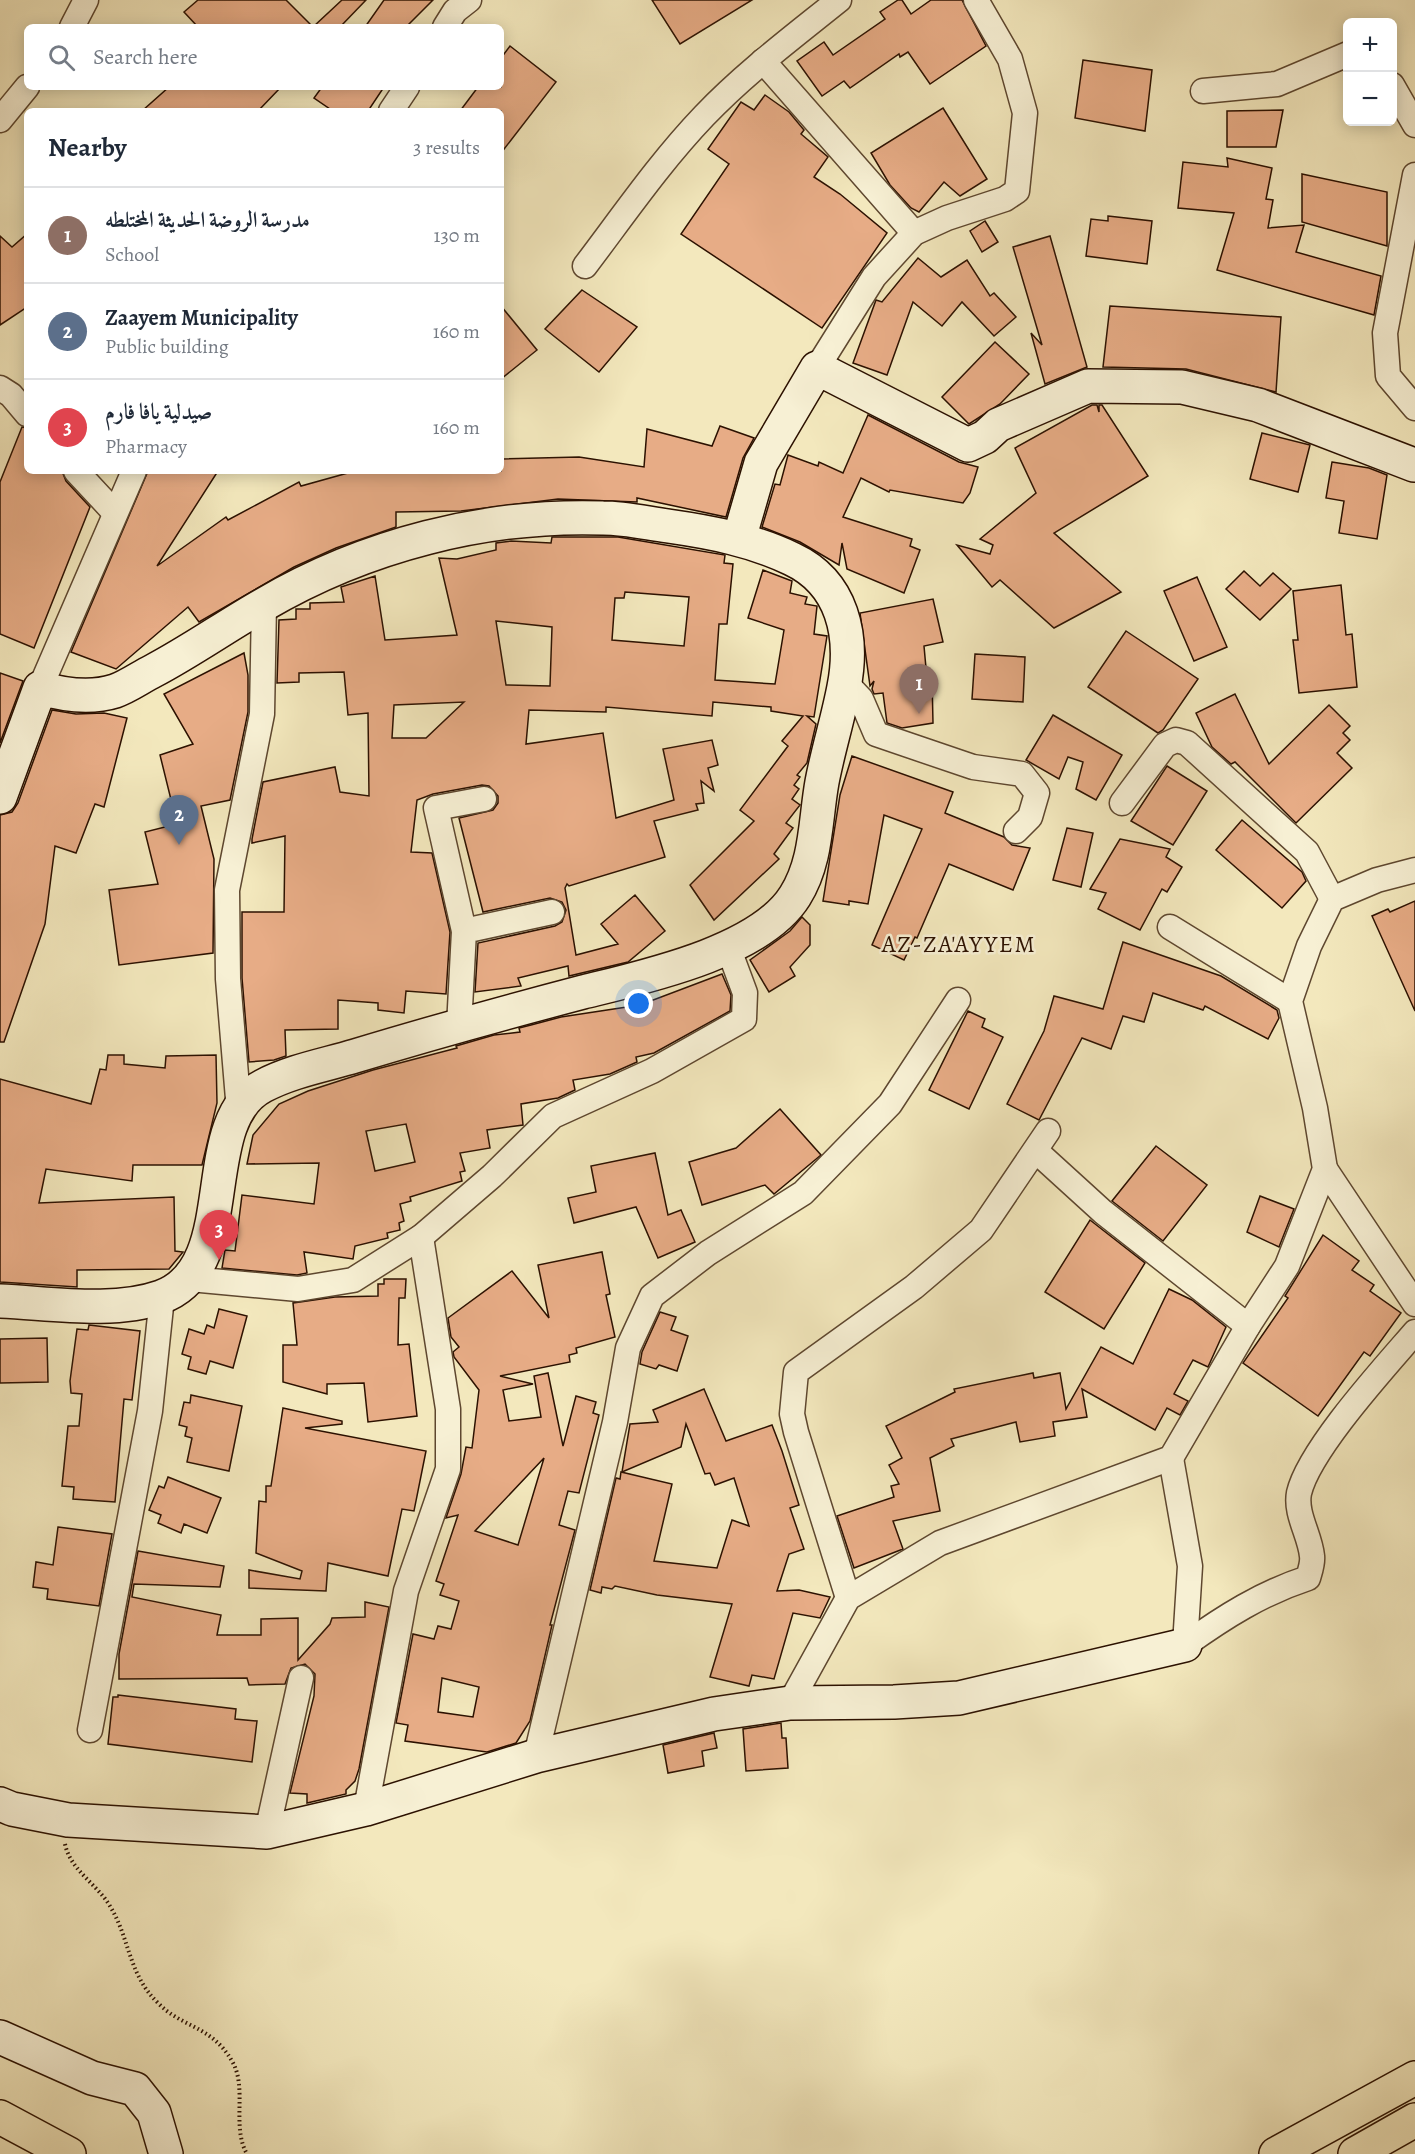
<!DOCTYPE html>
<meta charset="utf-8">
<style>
:root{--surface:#fff;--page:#f2f2f3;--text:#1f2937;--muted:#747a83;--line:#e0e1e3;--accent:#8f2418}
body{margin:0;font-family:Alegreya,Amiri,serif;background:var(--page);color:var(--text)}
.controls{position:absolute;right:18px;top:18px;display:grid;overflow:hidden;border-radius:9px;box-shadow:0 3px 15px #0003}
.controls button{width:54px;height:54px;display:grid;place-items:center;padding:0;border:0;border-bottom:2px solid var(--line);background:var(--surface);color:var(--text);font:30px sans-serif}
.you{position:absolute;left:639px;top:1004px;width:21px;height:21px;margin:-15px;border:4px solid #fff;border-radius:50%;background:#1a73e8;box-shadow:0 0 0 9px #1a73e833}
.badge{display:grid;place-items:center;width:39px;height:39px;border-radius:50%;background:var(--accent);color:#fff;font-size:20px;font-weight:700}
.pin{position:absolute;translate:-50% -50px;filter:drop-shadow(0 2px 3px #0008)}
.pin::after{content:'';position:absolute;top:32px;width:21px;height:18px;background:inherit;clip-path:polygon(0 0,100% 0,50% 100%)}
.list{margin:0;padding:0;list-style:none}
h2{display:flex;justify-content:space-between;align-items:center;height:78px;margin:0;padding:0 24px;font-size:26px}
h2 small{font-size:20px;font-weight:400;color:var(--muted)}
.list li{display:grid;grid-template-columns:39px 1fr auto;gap:18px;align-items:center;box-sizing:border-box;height:96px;padding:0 24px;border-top:2px solid var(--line)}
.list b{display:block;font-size:22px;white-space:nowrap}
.list p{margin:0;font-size:20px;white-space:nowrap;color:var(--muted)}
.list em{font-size:20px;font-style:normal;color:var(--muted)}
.icon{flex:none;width:33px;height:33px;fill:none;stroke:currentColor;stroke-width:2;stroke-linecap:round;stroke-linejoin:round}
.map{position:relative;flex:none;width:1415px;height:2154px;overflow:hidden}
.search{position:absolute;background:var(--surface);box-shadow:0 3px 15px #0003;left:24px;top:24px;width:480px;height:66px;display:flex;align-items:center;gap:15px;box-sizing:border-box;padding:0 21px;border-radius:9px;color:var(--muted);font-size:22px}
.panel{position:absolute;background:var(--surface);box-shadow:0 3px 15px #0003;left:24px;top:108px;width:480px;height:366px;border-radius:9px}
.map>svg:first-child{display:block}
.building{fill:#e7ac86;stroke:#2c1100;stroke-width:1.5;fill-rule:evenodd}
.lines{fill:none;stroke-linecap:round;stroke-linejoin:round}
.street-casing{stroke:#5e472f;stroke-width:27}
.secondary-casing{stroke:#2c1100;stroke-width:36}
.highway-casing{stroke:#2c1100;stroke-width:36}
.path{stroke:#2c1100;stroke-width:4;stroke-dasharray:1.5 3;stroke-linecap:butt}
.street{stroke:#f7f0d4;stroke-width:24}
.secondary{stroke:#f7f0d4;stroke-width:33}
.highway{stroke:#f3e8bd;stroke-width:33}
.labels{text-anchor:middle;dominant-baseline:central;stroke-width:5;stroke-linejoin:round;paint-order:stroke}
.quarter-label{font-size:24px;letter-spacing:1.5px;fill:#2c1100;stroke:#f7f0d4}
</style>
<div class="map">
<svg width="1415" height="2154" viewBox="0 0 1415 2154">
<rect width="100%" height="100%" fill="#f3e8bd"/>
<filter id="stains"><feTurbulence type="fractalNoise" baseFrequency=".00333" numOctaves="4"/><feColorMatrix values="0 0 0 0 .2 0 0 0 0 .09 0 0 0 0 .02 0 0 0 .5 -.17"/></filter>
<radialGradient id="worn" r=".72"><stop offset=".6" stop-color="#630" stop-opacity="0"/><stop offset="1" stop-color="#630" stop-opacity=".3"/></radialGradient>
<!-- building -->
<g class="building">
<path d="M198,0H286L313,27H198L184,12Z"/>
<path d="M342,0H366L340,27H313Z"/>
<path d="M384,0H433L406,27H365Z"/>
<path d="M652,0H752L680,44Z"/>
<path d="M898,0H902L911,14L931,0H962L986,46L930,84L908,52L900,57L899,54L850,88L844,81L822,96L797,61L824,42L833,55L885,19L880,12Z"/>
<path d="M510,46L556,82L501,153V111H460L478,87H501V58Z"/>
<path d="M1083,60L1152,70L1145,131L1075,118Z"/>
<path d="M169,87H281L258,111H142Z"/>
<path d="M322,87H384L368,111H333L314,98Z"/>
<path d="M765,95L789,112L804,130L801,134L828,157L814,177L840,194L887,233L822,328L681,234L729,164L708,149L741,102L754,110Z"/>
<path d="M943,108L987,179L960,196L944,182L919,212L911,208L890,185L871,153Z"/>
<path d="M1283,110L1276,147H1227V111Z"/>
<path d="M1227,158L1272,168L1266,199L1273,200L1268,228L1304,225L1296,252L1381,276L1374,315L1217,270L1234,213L1178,208L1183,162L1228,167Z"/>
<path d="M1302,174L1387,192V246L1302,222Z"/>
<path d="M1108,216L1152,221L1147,264L1086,256L1091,219L1108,221Z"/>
<path d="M985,221L998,242L982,252L970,231Z"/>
<path d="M27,234V307L0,325V236L12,247Z"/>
<path d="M1050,236L1087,367L1045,384L1031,333L1042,345L1013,247Z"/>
<path d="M918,258L941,277L967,260L990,296L994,293L1016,317L994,336L962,302L942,326L913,302L887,375L853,363L876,300L882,302Z"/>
<path d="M582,290L637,327L599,372L545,329Z"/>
<path d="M501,306L537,350L501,379Z"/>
<path d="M1110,306L1281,317L1276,392L1186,369L1103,367Z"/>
<path d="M995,342L1029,374L1000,404L969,424L942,397Z"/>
<path d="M1092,405H1097L1099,412V405H1102L1148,476L1054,533L1121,592L1054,628L1000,580L992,587L957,545L990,554L993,545L980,539L1036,493L1015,448Z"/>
<path d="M868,415L959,462L978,467L970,493L963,503L890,490L889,492L861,478L843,517L912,539L910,546L920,550L904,593L847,569L842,543L839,565L800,542L762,527L775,484L780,485L788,455L818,466L819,462L843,473Z"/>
<path d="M720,426L754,438L743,458L726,517L637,498V502L558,499L461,511L396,512V527L336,548L294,567L199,622L188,607L116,669L71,652L148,471H218L157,566L226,517L228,520L299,482L301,486L355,471H501V459L579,457L644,467L647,429L712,446Z"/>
<path d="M22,427L27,428V471H62L66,481L90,507L34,648L0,634V482Z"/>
<path d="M1262,433L1310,445L1298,492L1250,479Z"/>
<path d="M1332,462L1369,468L1387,475L1377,539L1339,533L1344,501L1326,498Z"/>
<path d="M552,537H618L725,555L724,563L733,564L727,624H719L715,680L775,684L784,630L748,618L763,570L792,581L790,593L807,597L805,604L817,606L814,634L827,636L814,717L807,716L816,724L807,763L797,775L800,777L794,785L799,789L792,799L800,805L786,823L793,828L774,854L779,859L714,920L690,885L754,821L740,810L788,746L782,741L803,716L771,711V707L713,702L712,716L606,707V712L529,710L526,744L603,733L616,818L674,800L663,749L712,740L718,765L708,768L714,791L701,781L704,803L696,804L698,810L654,821L665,857L569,886L567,884L565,888L576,955L618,944L601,924L635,895L665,931L628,962L569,976L568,966L518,978L521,986L475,992L478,943L555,926L562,922L566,910L562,902L550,898L483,912L459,818L493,810L498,803V796L489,786L482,785L433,794L417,800L411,852L432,853L450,932L446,994L406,991L404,1013L378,1010V1003L338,1000V1029L285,1030L286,1056L274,1060L249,1062L242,978V912H284L285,836L252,843V839L263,782L335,767L340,792L369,796L368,713L348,715L344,672L299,673V682L277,683L279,620L296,619V609H310V603L344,602L341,587L375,576L385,640L457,635L439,558L457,559L496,550V543L511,541L551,543ZM625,592L689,597L684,646L612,640L615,598H624ZM496,621L552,627L550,686L506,685ZM464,702L426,738H392L394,705Z"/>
<path d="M1244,571L1260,586L1273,573L1291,589L1260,620L1226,589Z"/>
<path d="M1197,577L1227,647L1194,661L1164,591Z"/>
<path d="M1341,585L1346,635L1352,634L1357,687L1299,693L1293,640H1298L1293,591Z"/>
<path d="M933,599L943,642L924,646L927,679L932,678L933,723L902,728L887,723L883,693L874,694L872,689L874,681L870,686L860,613Z"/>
<path d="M1126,631L1198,679L1163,730L1158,733L1088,687Z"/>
<path d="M244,653L248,675V712L230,800L201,806L214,859L213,953L119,965L109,890L158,884L145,832L177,824L160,755L193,744L164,694Z"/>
<path d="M975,654L1025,657L1023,702L972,699Z"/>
<path d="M0,673L23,681L0,743Z"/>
<path d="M1235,694L1269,764L1329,705L1350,726L1343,733L1350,740L1337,753L1352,768L1296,823L1235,762L1231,764L1212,747L1196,713Z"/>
<path d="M52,710L76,714L104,713L127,718L104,807L95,804L76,853L55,846L45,924L4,1042H0V815L12,812L18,803Z"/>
<path d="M1053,715L1122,755L1096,800L1076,789L1083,762L1068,757L1059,779L1026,760Z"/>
<path d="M852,756L953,792L945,813L1004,837L1012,845L1030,848L1013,890L949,864L917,938L915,937L904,960L872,945L922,829L884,815L868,904L849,901V905L823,901L840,795Z"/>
<path d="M1167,766L1207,791L1173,845L1131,821Z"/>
<path d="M1242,820L1302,872L1306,881L1282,908L1216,850Z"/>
<path d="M1067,828L1093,833L1081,887L1053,880Z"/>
<path d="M1120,839L1170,849L1166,857L1182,867L1167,892L1162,889L1140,930L1098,909L1106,893L1090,889Z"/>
<path d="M1415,901V1011L1372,916L1388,909L1390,912Z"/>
<path d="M802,917L810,925V945L790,967L795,976L769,992L750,960L790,931Z"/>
<path d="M1123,942L1221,976L1277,1010L1279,1018L1268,1039L1205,1006L1203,1010L1153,993L1144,1022L1123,1016L1111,1049L1082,1038L1039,1120L1007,1104L1044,1031L1054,996L1103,1009Z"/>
<path d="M722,974L731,995L730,1011L654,1053L636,1057L637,1062L610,1074L573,1080L575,1090L558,1098L521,1104L523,1125L487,1130L490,1148L460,1153L465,1171L460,1172L462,1181L410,1197L411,1201L400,1204L404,1221L399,1223L400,1230L387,1233L388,1238L355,1246L353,1259L304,1252L307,1273L297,1275L222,1268L225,1250L235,1251L242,1195L314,1204L319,1163L247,1164L253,1135L279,1104L308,1091L373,1070L457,1048L456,1046L494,1035L520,1032L519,1028L531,1025L561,1017L640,1005ZM406,1124L415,1162L375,1171L366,1131Z"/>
<path d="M968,1011L985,1019L982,1027L1003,1037L969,1109L929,1090Z"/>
<path d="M108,1055H124V1064L165,1068L166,1056L216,1055L217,1103L202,1165H133L132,1181L46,1169L39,1203L174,1197L175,1251L183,1252L169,1269L77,1270V1287L0,1282V1079L91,1104L100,1069L106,1070Z"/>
<path d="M780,1109L821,1155L774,1194L765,1185L702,1205L689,1162L736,1148Z"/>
<path d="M1156,1146L1207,1185L1163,1241L1112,1201Z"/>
<path d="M655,1153L668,1215L681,1210L695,1242L658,1258L636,1207L574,1223L568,1198L596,1192L591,1166Z"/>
<path d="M1260,1196L1294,1209L1279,1247L1247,1232Z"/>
<path d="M1090,1220L1145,1263L1104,1329L1045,1292Z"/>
<path d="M1323,1235L1359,1261L1352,1270L1374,1285L1370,1291L1401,1313L1370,1356L1364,1352L1318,1416L1243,1363L1288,1298L1285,1296Z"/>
<path d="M602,1252L610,1294L606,1295L615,1337L576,1348L577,1353L569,1355L570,1362L500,1376L533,1384L503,1390L509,1421L541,1417L534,1376L548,1373L563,1446L576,1396L596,1402L593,1413L599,1415L579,1493L568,1491L559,1525L575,1530L550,1625H552L530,1721L516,1743L487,1752L405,1741L408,1725L396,1723L413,1634L434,1639L438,1626L451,1629L459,1601L440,1595L444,1584L436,1581L458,1515L446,1518L461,1474L466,1447L472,1448L479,1390L454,1357L453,1352L459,1347L451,1337L448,1318L512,1271L549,1318L538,1265ZM544,1458L518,1545L475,1531ZM442,1678L479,1687L473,1717L438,1712Z"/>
<path d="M384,1279H406L405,1298H399L398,1345L409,1344L417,1416L368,1422L364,1383L327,1384V1394L283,1382V1345H297L293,1303L335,1297L378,1296V1284H384Z"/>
<path d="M1169,1289L1192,1300L1226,1327L1208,1367L1193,1360L1174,1394L1188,1401L1180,1415L1167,1408L1155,1430L1082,1389L1087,1417L1053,1422L1055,1436L1020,1442L1016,1422L951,1439L954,1446L930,1458L940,1511L893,1521L903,1549L854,1568L837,1516L894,1497L891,1486L899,1484L889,1465L902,1458L886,1426L955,1392L954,1389L1033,1373L1034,1378L1060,1373L1066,1409L1101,1347L1133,1364Z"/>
<path d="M219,1309L247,1316L233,1368L210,1361L206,1374L188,1369L191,1357L182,1354L189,1329L204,1334L207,1325L214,1328Z"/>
<path d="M660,1312L676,1317L671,1330L688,1336L677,1371L659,1365L656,1369L640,1364L642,1352Z"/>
<path d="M89,1325L140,1331L132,1400L124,1399L115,1502L73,1499L74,1487L62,1486L68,1426H79L82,1394L71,1393L70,1381L77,1329L88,1330Z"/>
<path d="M47,1338L48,1382L0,1383V1339Z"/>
<path d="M704,1389L726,1441L772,1425L782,1451L799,1505L790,1508L804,1549L789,1554L777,1591L799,1590L830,1597L820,1618L793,1613L774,1679L752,1675L749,1686L710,1677L732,1604L657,1595L615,1586L612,1589L602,1587L601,1593L590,1590L616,1478L620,1479L621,1472L672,1484L654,1561L717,1568L732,1520L749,1526L734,1478L715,1485L710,1473L705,1474L686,1424L681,1447L622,1472L630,1424L658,1422L653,1410Z"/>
<path d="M191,1395L242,1406L229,1471L187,1462L192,1438L185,1436L187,1427L179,1425L184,1402L190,1403Z"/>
<path d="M283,1408L342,1421V1424L305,1428L426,1451L414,1511L402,1509L388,1576L328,1563L326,1591L249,1588V1570L300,1579L302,1571L256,1553L259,1501L266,1502V1486H271Z"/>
<path d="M168,1477L221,1498L207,1533L184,1524L181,1533L158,1523L161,1515L149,1510L159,1486L164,1488Z"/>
<path d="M58,1527L112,1534L99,1606L47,1599L48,1589L33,1587L36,1562L53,1565Z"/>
<path d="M138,1551L224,1566L220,1587L134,1584L132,1597L221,1615L217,1635H261V1619L298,1618V1660L330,1624L332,1618L365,1617V1602L389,1607L359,1769L355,1781L346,1790V1794L307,1803V1794L290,1793L314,1696L315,1674L305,1664L291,1668L285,1684L249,1685L247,1678L119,1679V1654Z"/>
<path d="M118,1695L236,1709L235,1719L257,1721L252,1762L108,1744L113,1697H118Z"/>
<path d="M781,1723L782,1738H786L788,1768L746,1771L743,1729Z"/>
<path d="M714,1733L717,1748L702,1751L704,1766L668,1773L663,1745Z"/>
</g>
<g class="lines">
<!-- street casing -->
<g class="street-casing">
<g id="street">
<path d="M72,27L86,0"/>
<path d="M445,27L455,11L469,0"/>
<path d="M763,61L914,233"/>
<path d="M1392,85L1415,125"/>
<path d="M1203,91L1277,84L1348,54"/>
<path d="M391,111L407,87"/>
<path d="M0,120L27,87"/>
<path d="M1415,175L1385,333L1388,376L1415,408"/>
<path d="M585,266C623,216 660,162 704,116C745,73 793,37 839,0"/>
<path d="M817,368L874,277L914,233L947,218L1005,199L1017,191L1025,113L1010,59L976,0"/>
<path d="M0,388L11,395L27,414"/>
<path d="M76,471L115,513"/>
<path d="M845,682L861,699L876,734L973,767L1022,774L1037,793L1030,817L1016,831"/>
<path d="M40,688L134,471"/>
<path d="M1122,803L1165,745L1176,740L1187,743L1307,852L1332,899"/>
<path d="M1170,927L1290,1001"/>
<path d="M464,931L436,808L484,799"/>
<path d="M459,1027L464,931L552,912"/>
<path d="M239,1111L228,979L227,890L262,714L264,604"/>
<path d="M1036,1151L1103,1212L1248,1326"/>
<path d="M1325,1169L1415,1304"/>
<path d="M190,1279L298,1289L353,1280L421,1237L492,1176L553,1116L652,1071L744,1019L745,993L728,947"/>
<path d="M1171,1458L1190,1566L1185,1645"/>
<path d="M848,1598L796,1432L792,1414L796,1372L914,1287L981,1230L1048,1131"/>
<path d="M1185,1645C1224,1617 1262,1593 1308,1578C1310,1571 1313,1563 1312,1556C1310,1535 1295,1514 1299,1493C1309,1450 1384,1368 1415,1332"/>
<path d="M790,1703L848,1598L940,1543L1171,1458L1248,1326L1287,1266L1325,1169L1315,1108L1290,1001L1309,946L1332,899L1377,880L1415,870"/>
<path d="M90,1730L150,1411L162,1297"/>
<path d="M536,1756L615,1422L628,1348L652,1296L708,1253L803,1193L890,1104L958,1000"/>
<path d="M366,1809L406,1591L448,1469V1409L421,1237"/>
<path d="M267,1832L301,1678"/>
</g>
</g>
<!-- secondary casing -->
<g class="secondary-casing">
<g id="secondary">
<path d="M739,539L761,463L817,368L968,445L985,437L998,425L1088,386L1182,387L1258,405L1414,465"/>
<path d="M0,797L40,688C64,695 90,699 115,691C127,687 141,677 153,671C191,651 226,626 263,605C365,545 486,514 603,518C625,518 646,523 668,526C710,532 753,540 792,559C843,583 854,636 844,687C838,719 828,750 822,782C815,821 817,861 795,896C760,952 644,977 583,992C507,1012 431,1033 355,1056C325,1065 291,1071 263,1086C193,1122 244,1267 161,1297C113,1314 50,1303 0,1301"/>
<path d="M0,1804L12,1809L68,1820L267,1832L366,1809L536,1756L714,1714L790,1703L894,1702L959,1698L1185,1645"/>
<path d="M0,2037L92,2078L135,2089L154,2113L166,2154"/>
</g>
</g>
<!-- highway casing -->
<g class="highway-casing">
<g id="highway">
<path d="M0,2117L69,2154"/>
<path d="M1276,2154L1415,2078"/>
<path d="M1355,2154L1415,2120"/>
</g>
</g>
<!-- path -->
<path class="path" d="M65,1844C70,1869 95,1883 108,1903C130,1936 127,1973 158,2003C182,2028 211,2025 232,2061C248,2088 231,2126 247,2154"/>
<!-- street -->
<use href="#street" class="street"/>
<!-- secondary -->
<use href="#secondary" class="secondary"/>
<!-- highway -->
<use href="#highway" class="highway"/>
</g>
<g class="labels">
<!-- quarter labels -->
<g class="quarter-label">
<text x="959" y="944">AZ-ZA'AYYEM</text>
</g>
</g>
<rect width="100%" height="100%" filter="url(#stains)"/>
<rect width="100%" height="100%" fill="url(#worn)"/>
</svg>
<div class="controls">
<button>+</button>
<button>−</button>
</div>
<div class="you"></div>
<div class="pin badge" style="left:919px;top:714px;background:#8d6e63">1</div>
<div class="pin badge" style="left:179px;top:845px;background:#5c6f8a">2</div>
<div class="pin badge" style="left:219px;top:1260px;background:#e0444e">3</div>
<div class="search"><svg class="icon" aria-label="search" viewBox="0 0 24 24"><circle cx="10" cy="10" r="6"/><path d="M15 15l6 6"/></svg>Search here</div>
<section class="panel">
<h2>Nearby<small>3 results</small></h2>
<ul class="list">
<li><span class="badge" style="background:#8d6e63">1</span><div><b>مدرسة الروضة الحديثة المختلطه</b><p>School</p></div><em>130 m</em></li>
<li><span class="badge" style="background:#5c6f8a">2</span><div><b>Zaayem Municipality</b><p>Public building</p></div><em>160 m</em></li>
<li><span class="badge" style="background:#e0444e">3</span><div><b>صيدلية يافا فارم</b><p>Pharmacy</p></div><em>160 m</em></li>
</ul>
</section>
</div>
